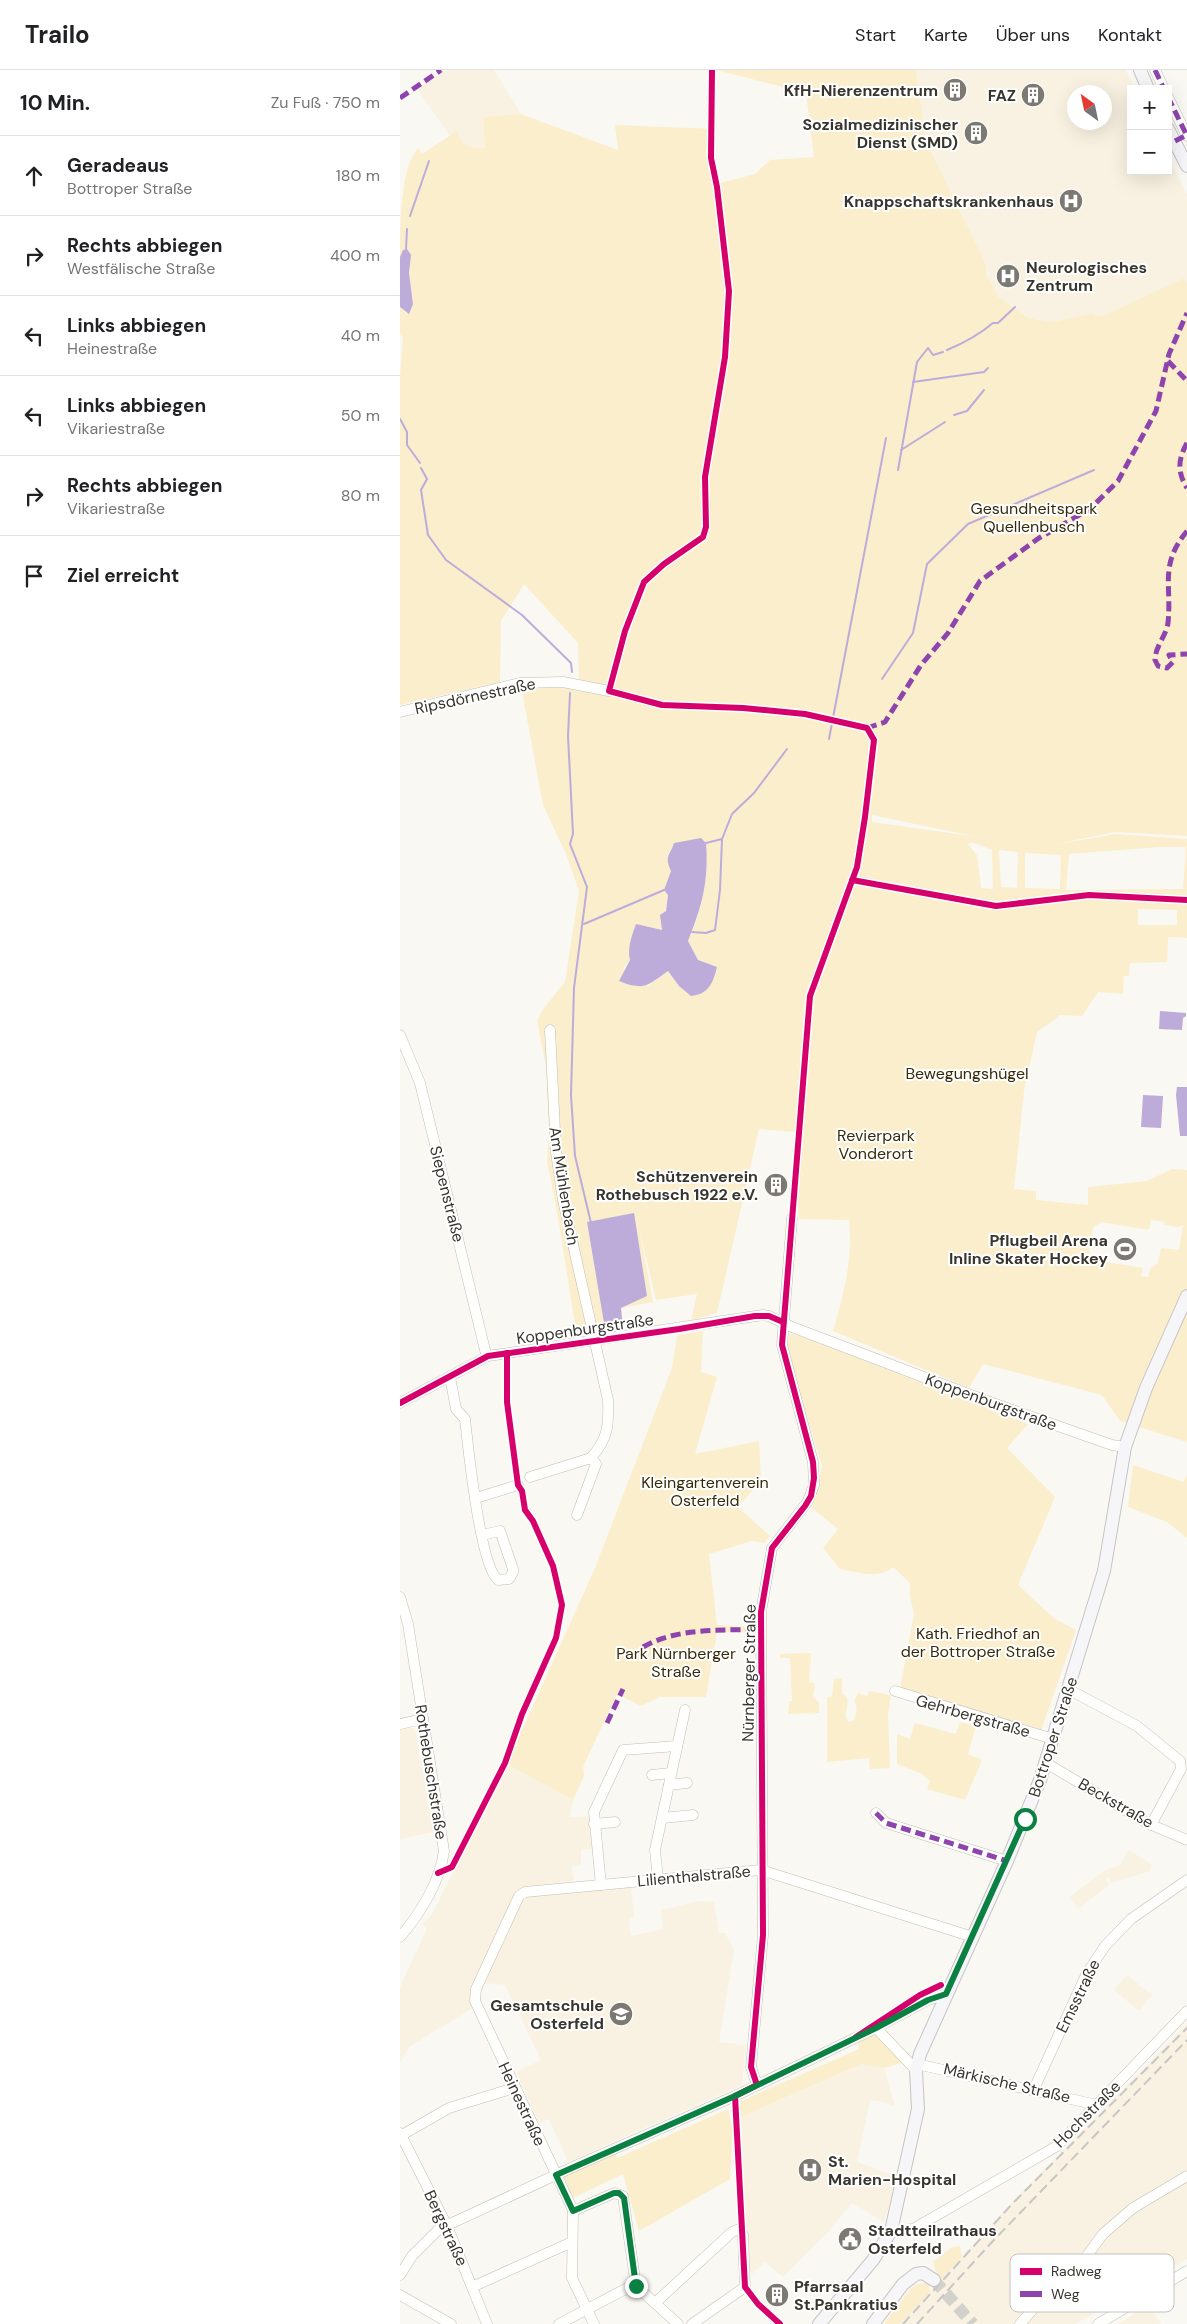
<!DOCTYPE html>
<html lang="de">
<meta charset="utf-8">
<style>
:root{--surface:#fff;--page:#f6f6f6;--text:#202124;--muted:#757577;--line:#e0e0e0}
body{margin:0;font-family:"DM Sans",sans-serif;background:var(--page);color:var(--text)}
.controls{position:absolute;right:15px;top:15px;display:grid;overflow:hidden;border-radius:0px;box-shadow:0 5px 20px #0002}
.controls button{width:45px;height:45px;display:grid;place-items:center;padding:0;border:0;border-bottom:1px solid var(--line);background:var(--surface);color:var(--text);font:25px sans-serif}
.compass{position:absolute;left:667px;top:15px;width:45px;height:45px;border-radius:50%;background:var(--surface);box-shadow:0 5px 20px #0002;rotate:327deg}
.stop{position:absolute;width:15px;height:15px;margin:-11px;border:4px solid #0b8043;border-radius:50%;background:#fff}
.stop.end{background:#0b8043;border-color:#fff;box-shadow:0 1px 5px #0008}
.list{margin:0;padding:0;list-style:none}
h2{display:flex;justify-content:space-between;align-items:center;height:65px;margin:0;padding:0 20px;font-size:21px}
h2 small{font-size:16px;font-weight:400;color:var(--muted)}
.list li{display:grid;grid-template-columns:32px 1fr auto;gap:15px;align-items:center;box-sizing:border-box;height:80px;padding:0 20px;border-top:1px solid var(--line)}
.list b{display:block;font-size:19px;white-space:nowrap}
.list p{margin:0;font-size:16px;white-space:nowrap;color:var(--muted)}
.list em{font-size:16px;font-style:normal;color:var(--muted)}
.icon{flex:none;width:28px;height:28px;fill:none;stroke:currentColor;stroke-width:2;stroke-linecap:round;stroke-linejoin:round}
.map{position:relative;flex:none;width:787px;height:2254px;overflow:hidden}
header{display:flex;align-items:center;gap:30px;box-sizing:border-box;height:70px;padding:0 25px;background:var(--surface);border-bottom:1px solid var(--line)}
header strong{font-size:24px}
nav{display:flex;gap:28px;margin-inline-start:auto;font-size:18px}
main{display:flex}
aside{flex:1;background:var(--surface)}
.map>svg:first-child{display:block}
.built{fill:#f9f2e2;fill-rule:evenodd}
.green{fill:#fbeecd;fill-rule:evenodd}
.water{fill:#bdacd9}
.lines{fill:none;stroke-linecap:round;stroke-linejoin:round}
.stream{stroke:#bdacd9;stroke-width:2}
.major-tunnel{stroke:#d3d1cb;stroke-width:12;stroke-dasharray:12 6;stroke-linecap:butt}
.minor-casing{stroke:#c0beb8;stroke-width:11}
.major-casing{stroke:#c7c4c7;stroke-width:14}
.minor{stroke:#fefefd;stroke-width:10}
.major{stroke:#f6f5f7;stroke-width:12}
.rail{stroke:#c7c6c4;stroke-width:2;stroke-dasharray:10 5;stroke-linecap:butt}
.quiet{stroke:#8e44ad;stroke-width:5;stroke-dasharray:10 5;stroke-linecap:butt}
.cycleway-casing{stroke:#fff;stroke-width:9}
.cycleway{stroke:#d6006c;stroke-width:6}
.route{stroke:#0b8043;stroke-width:6}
.labels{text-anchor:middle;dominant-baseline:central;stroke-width:4;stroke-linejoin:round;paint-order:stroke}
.poi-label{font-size:16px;font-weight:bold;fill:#38352e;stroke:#fff;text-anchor:end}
.park-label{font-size:16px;fill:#372a09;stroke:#fff}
.street-label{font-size:16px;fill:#38352e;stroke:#fff}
.key{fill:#fff;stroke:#c3c2c0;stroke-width:1}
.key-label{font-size:14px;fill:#38352e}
</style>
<header>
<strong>Trailo</strong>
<nav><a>Start</a><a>Karte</a><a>Über uns</a><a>Kontakt</a></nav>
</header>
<main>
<aside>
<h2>10 Min.<small>Zu Fuß · 750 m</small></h2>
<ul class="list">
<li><svg class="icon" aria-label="ahead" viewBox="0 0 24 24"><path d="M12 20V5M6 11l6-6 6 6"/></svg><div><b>Geradeaus</b><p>Bottroper Straße</p></div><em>180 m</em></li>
<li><svg class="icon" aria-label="right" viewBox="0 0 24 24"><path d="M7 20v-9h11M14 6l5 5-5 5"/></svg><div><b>Rechts abbiegen</b><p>Westfälische Straße</p></div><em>400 m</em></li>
<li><svg class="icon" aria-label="left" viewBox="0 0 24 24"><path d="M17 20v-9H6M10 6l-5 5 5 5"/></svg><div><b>Links abbiegen</b><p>Heinestraße</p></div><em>40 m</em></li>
<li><svg class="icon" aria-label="left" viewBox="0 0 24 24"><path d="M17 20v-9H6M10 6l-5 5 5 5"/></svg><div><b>Links abbiegen</b><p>Vikariestraße</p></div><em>50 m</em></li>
<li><svg class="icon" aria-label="right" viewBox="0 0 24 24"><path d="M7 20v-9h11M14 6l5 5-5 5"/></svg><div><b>Rechts abbiegen</b><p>Vikariestraße</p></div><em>80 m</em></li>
<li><svg class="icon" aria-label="arrive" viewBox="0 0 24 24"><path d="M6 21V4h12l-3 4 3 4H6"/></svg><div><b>Ziel erreicht</b></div></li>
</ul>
</aside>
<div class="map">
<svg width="787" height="2254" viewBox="0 0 787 2254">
<rect width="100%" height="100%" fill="#faf8f2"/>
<!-- built -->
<g class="built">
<path d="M46,0H94L121,44L83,47L85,78L70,79L62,74L57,62L50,66L17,19Z"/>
<path d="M516,0H726L735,19H731V101H768V87L787,124V213L784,208L703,246H695L693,243L653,252L628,248L607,235L591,217L585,192L526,71ZM674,22H704V52H674Z"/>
<path d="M4,1655L15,1659L34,1762L0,1769V1657Z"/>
<path d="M107,1694L173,1730L170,1747L191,1746L194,1779L181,1780V1794L171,1797L174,1810L132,1826L231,1817L234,1846L229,1850L231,1866L263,1859L261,1840L299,1831L314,1832L319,1863H325L334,1880L319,1972L346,1975L342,2015L168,2092L149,2049L139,2053L116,2002L141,1990L105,1915L85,1913L76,1936L9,1977L0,1993V1917L27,1859L22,1854L32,1844Z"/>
<path d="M729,1780L752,1795L750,1801L712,1813L709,1806L706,1809L709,1815L678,1839L670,1827L705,1800L720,1795Z"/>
<path d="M727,1905L752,1925L739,1941L714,1920Z"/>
<path d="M787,1954V2189L676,2254H500L609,2135Z"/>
<path d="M463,1994L484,1998L495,2037L484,2032L470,2030L457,2092L498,2107L484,2152L452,2133L426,2164L383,2207L365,2192L352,2204L347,2197L341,2047Z"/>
<path d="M748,2235L761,2254H718Z"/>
</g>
<!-- green -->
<g class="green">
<path d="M316,0H516L526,71L585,192L587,205L598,226L628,248L653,252L693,243L695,246H703L784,208L787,213V766L715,762L651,775L716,764L787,769V868L768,867L767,892L730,893L729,906H724L723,924L698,922L682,946L659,945L658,947L637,962L624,1021L614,1119L636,1121V1130L688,1135V1117L747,1111L772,1099L787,1100V1372L720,1351L702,1325L583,1294L569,1318L433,1261C444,1224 453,1188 449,1150L399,1149L395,1105L392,1104L396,1062L359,1059L317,1243L291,1250L297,1224L256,1230L239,1158L253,1232L221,1238L187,1152L205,1259L176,1261L159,1153L147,1091L149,1063L146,997L137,950L144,938L165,912L179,821L166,784L143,735L121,616L179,617L178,573L124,514L101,551L100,612L0,635V307L3,268L0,264V237L6,243L13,234L9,203L11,185L3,180L0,187C0,157 0,98 18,78L22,84L57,61C63,77 68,79 85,78L83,47L121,44L218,80L215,55L315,59L313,86L320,113L355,104L370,90L414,87L406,23ZM472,745L578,767H579L472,752ZM572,772L592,780L593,819L581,818L577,785L568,774ZM273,777L307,790C306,820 300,844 288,871L298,890L279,916L268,901L248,916L223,899L230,890L262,860L268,825L264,820L271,801L267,785ZM761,777H786L783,819L666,820L669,784ZM599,780L618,782L617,818L601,817ZM625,783L661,785L660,819L625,818ZM738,839L777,840V855H738ZM751,1150L765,1152L764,1155L778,1157L783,1155L779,1180L761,1178L758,1193L750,1199L748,1207L741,1206L743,1198L694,1190L689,1182L693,1158L701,1152L749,1160Z"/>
<path d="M303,1261L301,1302L317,1307L295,1384L359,1371L361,1411L338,1437L370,1466L364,1473L352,1471L309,1484L317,1555L352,1557L354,1562H317L306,1627H260L241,1636L217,1624L183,1697L184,1706L173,1730L107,1694L195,1498L272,1298L277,1265Z"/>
<path d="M389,1263L419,1273L628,1354L607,1378L655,1427L618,1515L655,1549L676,1560L641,1661L500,1619L514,1544L510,1526V1513L493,1497C478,1510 458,1502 440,1499L423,1478L438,1459L411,1437L422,1396L387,1282Z"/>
<path d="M733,1395L784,1412L787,1405V1468L767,1452L728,1437Z"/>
<path d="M411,1583L409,1612L415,1613L413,1627L419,1632V1643L388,1644L389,1631H392L390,1588H380V1584Z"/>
<path d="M442,1608V1623C455,1632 440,1643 449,1652L453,1651C457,1643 458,1639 454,1631L458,1623L467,1626L469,1621L491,1625L488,1644L490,1698L470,1699L469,1688L427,1692V1628L432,1626L434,1609Z"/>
<path d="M560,1652L576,1656L568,1684L582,1690L565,1730L527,1719L530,1711L522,1704L497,1694V1664L510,1669L515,1653L556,1664Z"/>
<path d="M477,1961L505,1992L484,1998L462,1994L341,2047L339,2032L459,1979L457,1971Z"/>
<path d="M328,2039L333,2062L330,2109L239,2161L223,2104L173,2128L163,2107L214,2083L217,2088Z"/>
<path d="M560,2176L562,2187L539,2211L533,2192L552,2177Z"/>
<path d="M524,2213L530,2215V2222L500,2254H484L511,2218L517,2214Z"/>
</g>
<!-- water -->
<g class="water">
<path d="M7,179L11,185L9,203L13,234L9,244L0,237V187L3,180Z"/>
<path d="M301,768L306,773C309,811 302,836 288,871L298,890L317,897C313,913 309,924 291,926L279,916L268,901C247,916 244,921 219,911L230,890C227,878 232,865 236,854L262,860L260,845L266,841L268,825L264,820L271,801C264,785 270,786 274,773Z"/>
<path d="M760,941L786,943V946L783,948L782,960L759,959Z"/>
<path d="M777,1017H787V1066H780L776,1025Z"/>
<path d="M743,1025L763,1026L761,1058L741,1057Z"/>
<path d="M234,1143L247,1226L221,1238L223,1257L205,1259L187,1152Z"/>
</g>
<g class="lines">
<!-- stream -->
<g class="stream">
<path d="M10,146L29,91"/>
<path d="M6,179L7,159"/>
<path d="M547,280C564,273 580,264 593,253H598L615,237"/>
<path d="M513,312L584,302L588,298"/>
<path d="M554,345L567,341L584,320"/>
<path d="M0,349L7,362V375L20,393"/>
<path d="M501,380L545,352"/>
<path d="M21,398L27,409L21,420L28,465L46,490L122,545L171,593L172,602"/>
<path d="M498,400L517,292L528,278L533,285L543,282"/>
<path d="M482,609L513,563L527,494L568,454L694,400"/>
<path d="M170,623L168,666L173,764L170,774L187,817L174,918L171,1025L175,1086L191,1153"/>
<path d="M429,669L486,368"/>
<path d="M306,773L322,769L332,744L354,723L387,679"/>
<path d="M184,854L264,820"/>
<path d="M292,862L306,863L315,860L320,820L322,769"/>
</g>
<!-- major-tunnel -->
<path class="major-tunnel" d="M534,2210L573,2254"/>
<!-- minor casing -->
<g class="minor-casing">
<g id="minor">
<path d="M755,0L764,19"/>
<path d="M768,27L787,66"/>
<path d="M0,642L120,613L163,612L209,621"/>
<path d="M150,960L156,1082L163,1130L208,1330C209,1355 208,1369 191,1388L196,1394L177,1445"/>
<path d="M0,965L20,1013L85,1280L88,1286"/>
<path d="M50,1307L56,1339L65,1349C68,1376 80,1496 98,1510L109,1509L113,1502V1499L100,1461L82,1465"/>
<path d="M0,1333L88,1286L363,1245L369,1246L392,1257L584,1330L712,1375L725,1377"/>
<path d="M130,1407L191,1388"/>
<path d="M76,1428L118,1415"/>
<path d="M0,1527L8,1554L44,1781C40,1812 20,1844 0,1867"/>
<path d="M668,1619L737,1656L780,1691L781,1699L751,1755"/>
<path d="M495,1621L653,1669"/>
<path d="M0,1654L23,1649"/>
<path d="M646,1693L747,1753L787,1770"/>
<path d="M252,1705L271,1703"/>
<path d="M269,1715L287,1713"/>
<path d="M476,1743L486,1753L607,1791"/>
<path d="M262,1748L293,1745"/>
<path d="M194,1754L215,1752"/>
<path d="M258,1809L255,1780L285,1640"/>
<path d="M201,1815L194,1742L223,1680L277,1676"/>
<path d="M476,1958L516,2000"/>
<path d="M517,1994L697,2035"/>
<path d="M357,2015L351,1997L363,1865L361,1542L372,1478L408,1431L414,1415L413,1392L382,1275L392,1148"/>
<path d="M634,2019L686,1905L705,1876L731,1849L787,1810"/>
<path d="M0,2063L47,2156L87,2254"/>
<path d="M2,2065L49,2038L114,2018"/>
<path d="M173,2141L214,2123L223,2126L236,2216L278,2254"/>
<path d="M491,2161L513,2159L657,2076L787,1941"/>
<path d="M0,2205L12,2186L39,2159L173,2097L335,2026L476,1958L528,1930L546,1924"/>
<path d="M72,2217L172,2172"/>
<path d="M0,2225L51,2254"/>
<path d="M255,2233L332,2162L339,2159L343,2165L345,2217L292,2254"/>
<path d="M159,2254L235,2214"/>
<path d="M194,2254L172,2208L173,2141L171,2136L75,1931L76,1919L119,1826L125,1822L361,1800L573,1867"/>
<path d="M620,2254L648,2222L686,2187L703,2164L733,2138L787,2106"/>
<path d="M698,2254L787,2201"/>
</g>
</g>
<!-- major casing -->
<g class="major-casing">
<g id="major">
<path d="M740,0L748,19"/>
<path d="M768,59L787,96"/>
<path d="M419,2254L473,2190L491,2161L518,2039L516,2000L520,1984L607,1791L640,1710L704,1501L725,1377L746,1318L787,1226"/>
<path d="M473,2254L503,2214L516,2204L523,2203L534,2210"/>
</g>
</g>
<!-- minor -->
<use href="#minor" class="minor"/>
<!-- major -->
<use href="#major" class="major"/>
<!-- rail -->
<g class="rail">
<path d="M503,2254L613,2133L787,1958"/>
<path d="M517,2254L592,2172L787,1970"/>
</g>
<!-- quiet -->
<g class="quiet">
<path d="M755,0L764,19"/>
<path d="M768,27L787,66"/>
<path d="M0,28L41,0"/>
<path d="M775,71L787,65"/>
<path d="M768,291L787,311"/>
<path d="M787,373C778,389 777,402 787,418"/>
<path d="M787,461C759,495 772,515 768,553C766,566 755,577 755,590L758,596L767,598L773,592L769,585L787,584"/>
<path d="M467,658L485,652L521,595L548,563L580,511L639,468L690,439L718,411L756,341L769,284L787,243"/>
<path d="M243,1577C278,1557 322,1561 360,1559"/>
<path d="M207,1653L223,1619"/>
<path d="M476,1743L486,1753L607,1791"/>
</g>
<!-- cycleway casing -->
<g class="cycleway-casing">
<g id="cycleway">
<path d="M312,0L311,88L317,117L329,221L325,287L305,407L306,457L303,467L264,494L244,512L225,561L209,621L262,635L343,638L405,644L467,658L474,670L465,747L457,797L410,926L382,1275L413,1392L414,1408L411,1426L405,1436L372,1478L361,1542L363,1865L351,1997L357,2015L335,2026L345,2217L358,2234L380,2254"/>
<path d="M452,810L596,836L689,825L787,830"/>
<path d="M0,1333L88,1286L279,1259L355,1246H369L383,1252"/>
<path d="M38,1803L52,1797L105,1693L122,1644L156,1568L162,1535L153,1496L133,1451L125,1440L122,1421L118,1415L107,1332V1283"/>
<path d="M456,1967L520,1925L541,1915"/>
</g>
</g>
<!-- cycleway -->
<use href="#cycleway" class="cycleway"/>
</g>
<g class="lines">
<!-- route -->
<path class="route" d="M236,2216L224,2128L219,2123H214L173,2141L156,2105L335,2026L476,1958L528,1930L546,1924L625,1749"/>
</g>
<!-- icons -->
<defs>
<g id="building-disc" transform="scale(1.25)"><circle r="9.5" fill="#7c7973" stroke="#fff"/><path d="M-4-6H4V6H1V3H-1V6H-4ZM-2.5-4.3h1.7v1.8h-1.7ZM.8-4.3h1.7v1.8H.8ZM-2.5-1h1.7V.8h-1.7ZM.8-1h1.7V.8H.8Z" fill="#fff"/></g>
<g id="hospital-disc" transform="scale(1.25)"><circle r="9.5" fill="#7c7973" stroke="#fff"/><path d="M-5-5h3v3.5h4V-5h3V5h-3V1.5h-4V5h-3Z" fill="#fff"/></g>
<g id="stadium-disc" transform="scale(1.25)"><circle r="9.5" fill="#7c7973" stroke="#fff"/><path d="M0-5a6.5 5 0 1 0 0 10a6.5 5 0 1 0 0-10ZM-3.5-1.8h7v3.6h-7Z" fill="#fff"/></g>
<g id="school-disc" transform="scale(1.25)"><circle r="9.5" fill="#7c7973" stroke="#fff"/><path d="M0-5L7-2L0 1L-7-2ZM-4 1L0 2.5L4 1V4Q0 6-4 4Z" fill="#fff"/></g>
<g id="civic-disc" transform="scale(1.25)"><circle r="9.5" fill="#7c7973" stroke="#fff"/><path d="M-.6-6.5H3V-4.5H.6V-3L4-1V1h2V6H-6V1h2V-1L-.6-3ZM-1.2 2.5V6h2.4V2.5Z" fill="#fff"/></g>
</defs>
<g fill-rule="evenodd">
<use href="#building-disc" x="555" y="20"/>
<use href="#building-disc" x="633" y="25"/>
<use href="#building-disc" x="576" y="63"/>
<use href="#hospital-disc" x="671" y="131"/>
<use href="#hospital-disc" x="608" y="206"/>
<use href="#building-disc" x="376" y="1115"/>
<use href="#stadium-disc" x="725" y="1179"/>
<use href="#school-disc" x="221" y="1944"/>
<use href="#hospital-disc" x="410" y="2100"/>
<use href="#civic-disc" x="450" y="2169"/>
<use href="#building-disc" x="377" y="2225"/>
</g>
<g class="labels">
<!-- poi labels -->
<g class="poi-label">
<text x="538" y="20">KfH-Nierenzentrum</text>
<text x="616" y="25">FAZ</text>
<text x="558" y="54">Sozialmedizinischer<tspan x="558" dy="18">Dienst (SMD)</tspan></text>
<text x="654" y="131">Knappschaftskrankenhaus</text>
<text x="626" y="197" text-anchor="start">Neurologisches<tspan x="626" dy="18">Zentrum</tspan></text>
<text x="358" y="1106">Schützenverein<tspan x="358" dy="18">Rothebusch 1922 e.V.</tspan></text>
<text x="708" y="1170">Pflugbeil Arena<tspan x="708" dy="18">Inline Skater Hockey</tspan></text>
<text x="204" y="1935">Gesamtschule<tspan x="204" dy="18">Osterfeld</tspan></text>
<text x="428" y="2091" text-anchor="start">St.<tspan x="428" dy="18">Marien-Hospital</tspan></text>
<text x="468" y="2160" text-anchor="start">Stadtteilrathaus<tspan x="468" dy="18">Osterfeld</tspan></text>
<text x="394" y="2216" text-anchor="start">Pfarrsaal<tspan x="394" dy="18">St.Pankratius</tspan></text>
</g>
<!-- park labels -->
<g class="park-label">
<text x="634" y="438">Gesundheitspark<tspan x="634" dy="18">Quellenbusch</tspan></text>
<text x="567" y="1003">Bewegungshügel</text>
<text x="476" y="1065">Revierpark<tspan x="476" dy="18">Vonderort</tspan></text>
<text x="305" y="1412">Kleingartenverein<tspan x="305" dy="18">Osterfeld</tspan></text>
<text x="578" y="1563">Kath. Friedhof an<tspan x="578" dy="18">der Bottroper Straße</tspan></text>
<text x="276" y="1583">Park Nürnberger<tspan x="276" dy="18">Straße</tspan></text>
</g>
<!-- street labels -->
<g class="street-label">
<text transform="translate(75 626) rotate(-12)">Ripsdörnestraße</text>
<text transform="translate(164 1116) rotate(81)">Am Mühlenbach</text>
<text transform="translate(47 1124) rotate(76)">Siepenstraße</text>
<text transform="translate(185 1259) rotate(-8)">Koppenburgstraße</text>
<text transform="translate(591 1332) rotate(20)">Koppenburgstraße</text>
<text transform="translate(349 1603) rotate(-89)">Nürnberger Straße</text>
<text transform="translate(573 1646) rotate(16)">Gehrbergstraße</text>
<text transform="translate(653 1667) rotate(-72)">Bottroper Straße</text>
<text transform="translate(31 1702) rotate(81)">Rothebuschstraße</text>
<text transform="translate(716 1733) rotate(30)">Beckstraße</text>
<text transform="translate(294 1806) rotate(-5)">Lilienthalstraße</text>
<text transform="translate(678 1926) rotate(-64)">Emsstraße</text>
<text transform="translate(607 2013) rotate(13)">Märkische Straße</text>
<text transform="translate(122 2034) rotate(65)">Heinestraße</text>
<text transform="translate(687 2044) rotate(-45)">Hochstraße</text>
<text transform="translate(46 2158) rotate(65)">Bergstraße</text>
</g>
</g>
<!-- legend -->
<rect x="610" y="2184" width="164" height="58" rx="8" class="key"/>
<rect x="620" y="2198" width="22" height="7" fill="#d6006c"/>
<rect x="620" y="2221" width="22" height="6" fill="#8e44ad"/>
<g class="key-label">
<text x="651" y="2206">Radweg</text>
<text x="651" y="2229">Weg</text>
</g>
</svg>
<div class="controls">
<button>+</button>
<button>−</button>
</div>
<svg class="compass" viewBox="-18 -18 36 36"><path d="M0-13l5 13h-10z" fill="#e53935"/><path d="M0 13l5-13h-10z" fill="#757577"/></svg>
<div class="stop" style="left:625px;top:1749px"></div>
<div class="stop end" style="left:236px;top:2216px"></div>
</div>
</main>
